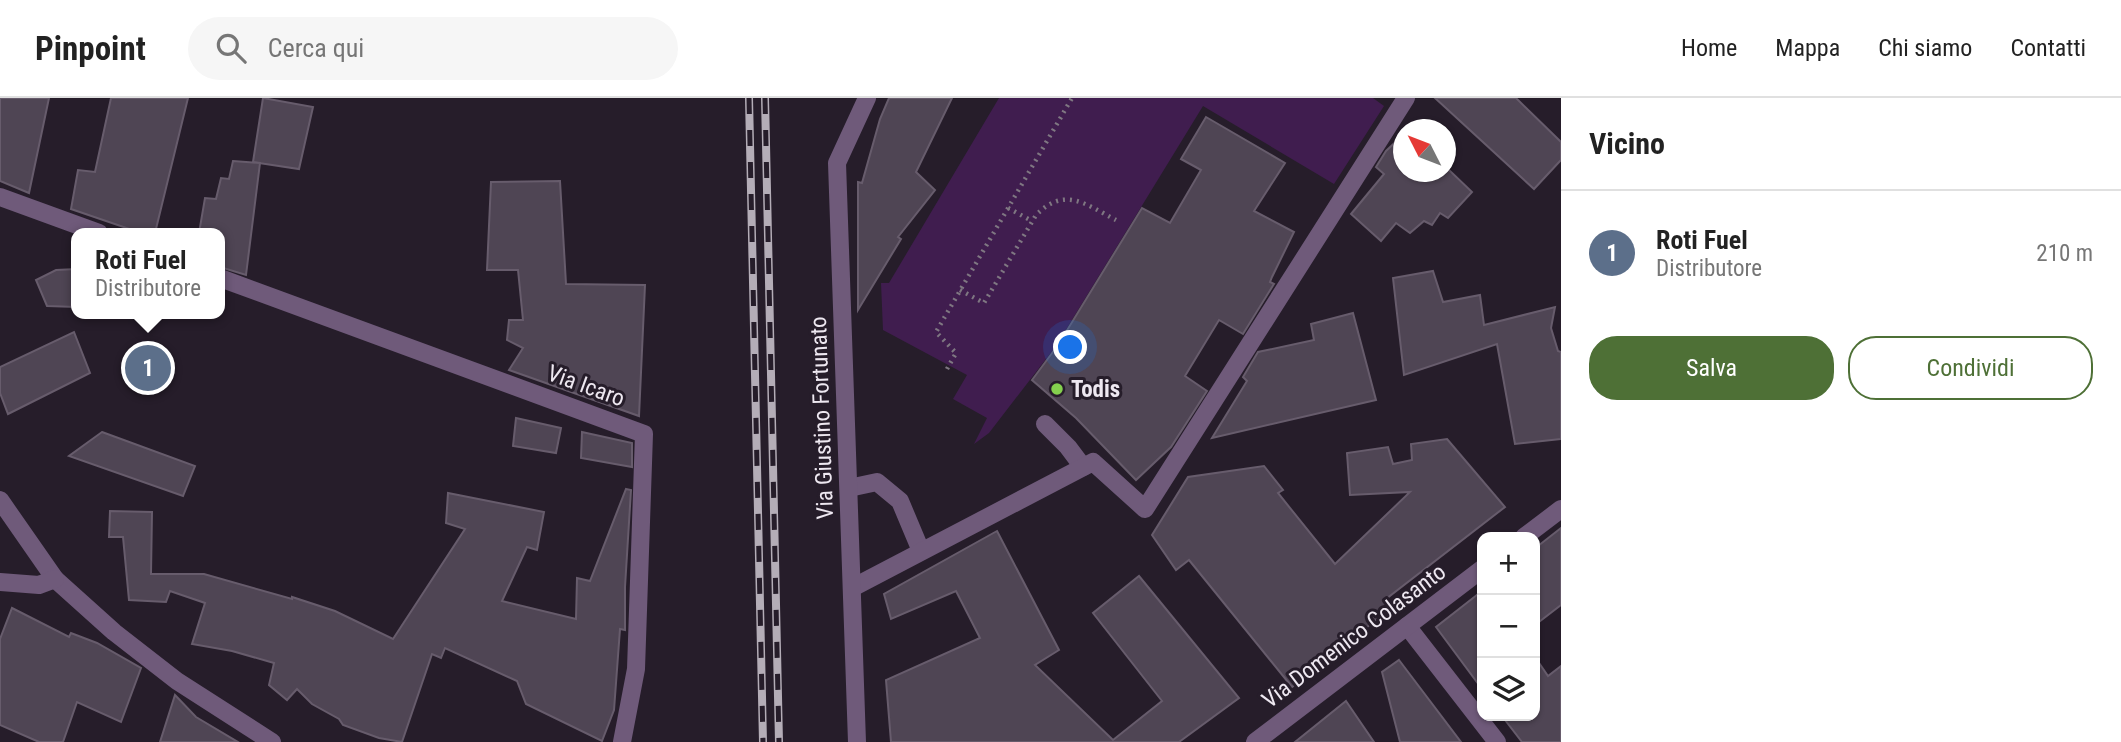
<!DOCTYPE html>
<html lang="it">
<meta charset="utf-8">
<style>
:root{--surface:#fff;--page:#f6f6f6;--text:#222;--muted:#767676;--line:#e0e0e0;--accent:#4e7036}
body{margin:0;font-family:"Roboto Condensed",sans-serif;background:var(--page);color:var(--text)}
.controls{position:absolute;right:21px;bottom:21px;display:grid;overflow:hidden;border-radius:14px;box-shadow:0 2px 5px #0004}
.controls button{width:63px;height:63px;display:grid;place-items:center;padding:0;border:0;border-bottom:2px solid var(--line);background:var(--surface);color:var(--text);font:35px sans-serif}
.compass{position:absolute;left:1393px;top:21px;width:63px;height:63px;border-radius:50%;background:var(--surface);box-shadow:0 2px 5px #0004;rotate:312deg}
.you{position:absolute;left:1071px;top:250px;width:24px;height:24px;margin:-18px;border:5px solid #fff;border-radius:50%;background:#1a73e8;box-shadow:0 0 0 10px #1a73e833}
.badge{display:grid;place-items:center;width:46px;height:46px;border-radius:50%;background:var(--accent);color:#fff;font-size:23px;font-weight:700}
.pin{position:absolute;translate:-50% -50%;border:4px solid #fff;box-shadow:0 2px 7px #0006}
.popup{position:absolute;left:71px;top:130px;width:154px;height:91px;box-sizing:border-box;display:grid;place-content:center;border-radius:14px;background:var(--surface);filter:drop-shadow(0 2px 5px #0005);font-size:23px;white-space:nowrap;color:var(--muted)}
.popup b{font-size:26px;color:var(--text)}
.popup::after{content:'';position:absolute;left:50%;top:100%;margin-left:-14px;border:14px solid transparent;border-top-color:var(--surface)}
.list{margin:0;padding:0;list-style:none}
h2{display:flex;justify-content:space-between;align-items:center;height:91px;margin:0;padding:0 28px;font-size:30px}
h2 small{font-size:23px;font-weight:400;color:var(--muted)}
.list li{display:grid;grid-template-columns:46px 1fr auto;gap:21px;align-items:center;box-sizing:border-box;height:126px;padding:0 28px;border-top:2px solid var(--line)}
.list b{display:block;font-size:26px;white-space:nowrap}
.list p{margin:0;font-size:23px;white-space:nowrap;color:var(--muted)}
.list em{font-size:23px;font-style:normal;color:var(--muted)}
.actions{display:flex;gap:14px;padding:21px 28px}
.actions a{flex:1;padding:16px 0;border:2px solid var(--accent);border-radius:28px;text-align:center;font-size:24px;color:var(--accent)}
.actions .main{background:var(--accent);color:#fff}
.icon{flex:none;width:38px;height:38px;fill:none;stroke:currentColor;stroke-width:2;stroke-linecap:round;stroke-linejoin:round}
.map{position:relative;flex:none;width:1561px;height:644px;overflow:hidden}
header{display:flex;align-items:center;gap:42px;box-sizing:border-box;height:98px;padding:0 35px;background:var(--surface);border-bottom:2px solid var(--line)}
header strong{font-size:33px}
nav{display:flex;gap:38px;margin-inline-start:auto;font-size:24px}
.search{width:490px;height:63px;background:var(--page);display:flex;align-items:center;gap:18px;box-sizing:border-box;padding:0 24px;border-radius:38px;color:var(--muted);font-size:26px}
main{display:flex}
aside{flex:1;background:var(--surface)}
.map>svg:first-child{display:block}
.green{fill:#401d4f}
.building{fill:#4f4554;stroke:#675c6c;stroke-width:2}
.lines{fill:none;stroke-linecap:round;stroke-linejoin:round}
.path{stroke:#7f7782;stroke-width:4.5;stroke-dasharray:2 5;stroke-linecap:butt}
.minor{stroke:#6f5a7a;stroke-width:18}
.rail-casing{stroke:#b4adb7;stroke-width:8}
.rail{stroke:#261d2a;stroke-width:5;stroke-dasharray:16;stroke-linecap:butt}
.poi-dot{fill:#84d04e;stroke:#261d2a;stroke-width:2.5}
.labels{text-anchor:middle;dominant-baseline:central;stroke-width:6;stroke-linejoin:round;paint-order:stroke}
.street-label{font-size:23px;fill:#eee8f1;stroke:#261d2a}
.poi-label{font-size:23px;font-weight:bold;fill:#eee8f1;stroke:#261d2a;text-anchor:start}
</style>
<header>
<strong>Pinpoint</strong>
<div class="search"><svg class="icon" aria-label="search" viewBox="0 0 24 24"><circle cx="10" cy="10" r="6"/><path d="M15 15l6 6"/></svg>Cerca qui</div>
<nav><a>Home</a><a>Mappa</a><a>Chi siamo</a><a>Contatti</a></nav>
</header>
<main>
<div class="map">
<svg width="1561" height="644" viewBox="0 0 1561 644">
<rect width="100%" height="100%" fill="#261d2a"/>
<!-- green -->
<path class="green" d="M999,0H1373L1384,8L1334,86L1203,8L1056,248L989,335L974,346L987,320L953,301L967,277L883,232L881,185H889Z"/>
<!-- building -->
<g class="building">
<path d="M0,0H49L29,95L0,83Z"/>
<path d="M111,0H188L155,135H141L71,111L78,72L95,74Z"/>
<path d="M263,0L313,9L299,71L253,64Z"/>
<path d="M889,0H952L916,74L935,92L898,139L901,141L858,212V84L862,85L880,21Z"/>
<path d="M1435,0H1516L1561,44V62L1534,91Z"/>
<path d="M1206,19L1285,65L1254,113L1294,134L1272,179L1270,184L1274,186L1243,236L1219,222L1185,278L1207,293L1171,349L1136,382L1076,320L1032,282L1058,247L1142,110L1170,125L1201,72L1181,61Z"/>
<path d="M1404,36V74H1446V69L1472,94L1448,120L1440,115L1432,127L1424,123L1410,135L1396,125L1381,143L1351,116L1384,76L1376,69L1386,53Z"/>
<path d="M233,63L260,65L246,177L220,169V135H199L205,100L216,101L221,80L229,81Z"/>
<path d="M560,83L566,186L645,187L639,318L509,272L523,250L507,242L509,222H523L518,172H487L491,84Z"/>
<path d="M76,171V209L47,208L36,182L56,172Z"/>
<path d="M1433,173L1443,204L1480,197L1484,227L1555,209L1551,230L1558,253L1561,254V341L1515,346L1497,246L1404,277L1393,180Z"/>
<path d="M1353,215L1376,302L1212,340L1247,283L1243,279L1258,254L1314,242L1311,226Z"/>
<path d="M74,234L90,275L8,316L0,295V269Z"/>
<path d="M516,320L561,330L556,355L513,348Z"/>
<path d="M102,334L195,368L183,398L69,358Z"/>
<path d="M582,334L632,345V369L581,360Z"/>
<path d="M1447,341L1505,409L1386,501L1392,509L1292,589L1189,462L1176,472L1152,437L1188,379L1264,368L1283,392L1278,395L1335,466L1410,394L1350,397L1347,355L1388,349L1393,366L1412,362L1411,346Z"/>
<path d="M626,391L631,392L625,489V532L620,531L614,612L602,643L526,606L517,583L445,550L441,560L432,556L402,644L379,640L343,627L339,621L312,606L297,591L287,602L269,587L274,565L232,553L192,546L205,505L170,493L166,504L129,502L123,439H109L110,413L152,414L151,476H204L292,501V499L335,513L393,541L465,431L446,425L448,395L544,414L537,452L527,449L502,503L576,521L577,480L590,483Z"/>
<path d="M1561,430V507L1535,527V445L1538,448Z"/>
<path d="M997,433L1059,552L1035,567L1113,642L1162,603L1093,515L1139,478L1239,600L1179,644H891L886,582L980,540L956,493L891,521L884,496Z"/>
<path d="M1482,493V591L1436,529Z"/>
<path d="M12,510L69,539L71,535L97,545L141,570L121,624L77,604L63,644H39L0,627V541Z"/>
<path d="M1535,559L1548,578L1561,568V644H1522L1502,618H1535Z"/>
<path d="M1399,562L1461,644H1400L1382,574Z"/>
<path d="M175,597L196,619L238,644H160Z"/>
<path d="M1346,603L1374,644H1295Z"/>
</g>
<g class="lines">
<!-- path -->
<g class="path">
<path d="M1008,110L1032,123"/>
<path d="M960,192L984,205L1036,117C1065,88 1085,106 1116,122"/>
<path d="M947,271L956,255L936,234L1072,0"/>
</g>
<!-- minor -->
<g class="minor">
<path d="M0,99L99,135"/>
<path d="M220,180L644,336L636,571L622,644"/>
<path d="M1045,326L1068,349L1083,369"/>
<path d="M849,390L877,384L900,403L921,453"/>
<path d="M0,402L55,481L114,534L177,583L272,644"/>
<path d="M1524,439L1561,411"/>
<path d="M0,484L39,487L55,481"/>
<path d="M852,490L1093,364L1145,411L1406,0"/>
<path d="M1407,528L1497,644"/>
<path d="M857,644L837,65L867,0"/>
<path d="M1255,644L1482,471"/>
</g>
<!-- rail casing -->
<g class="rail-casing">
<g id="rail">
<path d="M749,0L763,644"/>
<path d="M765,0L779,644"/>
</g>
</g>
<!-- rail -->
<use href="#rail" class="rail"/>
</g>
<!-- markers -->
<circle class="poi-dot" cx="1057" cy="291" r="7"/>
<g class="labels">
<!-- street labels -->
<g class="street-label">
<text transform="translate(586 288) rotate(20)">Via Icaro</text>
<text transform="translate(822 320) rotate(-92)">Via Giustino Fortunato</text>
<text transform="translate(1354 538) rotate(-37)">Via Domenico Colasanto</text>
</g>
<!-- poi labels -->
<g class="poi-label">
<text x="1071" y="291">Todis</text>
</g>
</g>
</svg>
<div class="controls">
<button>+</button>
<button>−</button>
<button><svg class="icon" aria-label="layers" viewBox="0 0 24 24"><path d="M12 4l9 5-9 5-9-5zM3 14l9 5 9-5"/></svg></button>
</div>
<svg class="compass" viewBox="-18 -18 36 36"><path d="M0-13l5 13h-10z" fill="#e53935"/><path d="M0 13l5-13h-10z" fill="#767676"/></svg>
<div class="you"></div>
<div class="pin badge" style="left:148px;top:270px;background:#5c6f8a">1</div>
<div class="popup"><b>Roti Fuel</b>Distributore</div>
</div>
<aside>
<h2>Vicino<small></small></h2>
<ul class="list">
<li><span class="badge" style="background:#5c6f8a">1</span><div><b>Roti Fuel</b><p>Distributore</p></div><em>210 m</em></li>
</ul>
<div class="actions"><a class="main">Salva</a><a>Condividi</a></div>
</aside>
</main>
